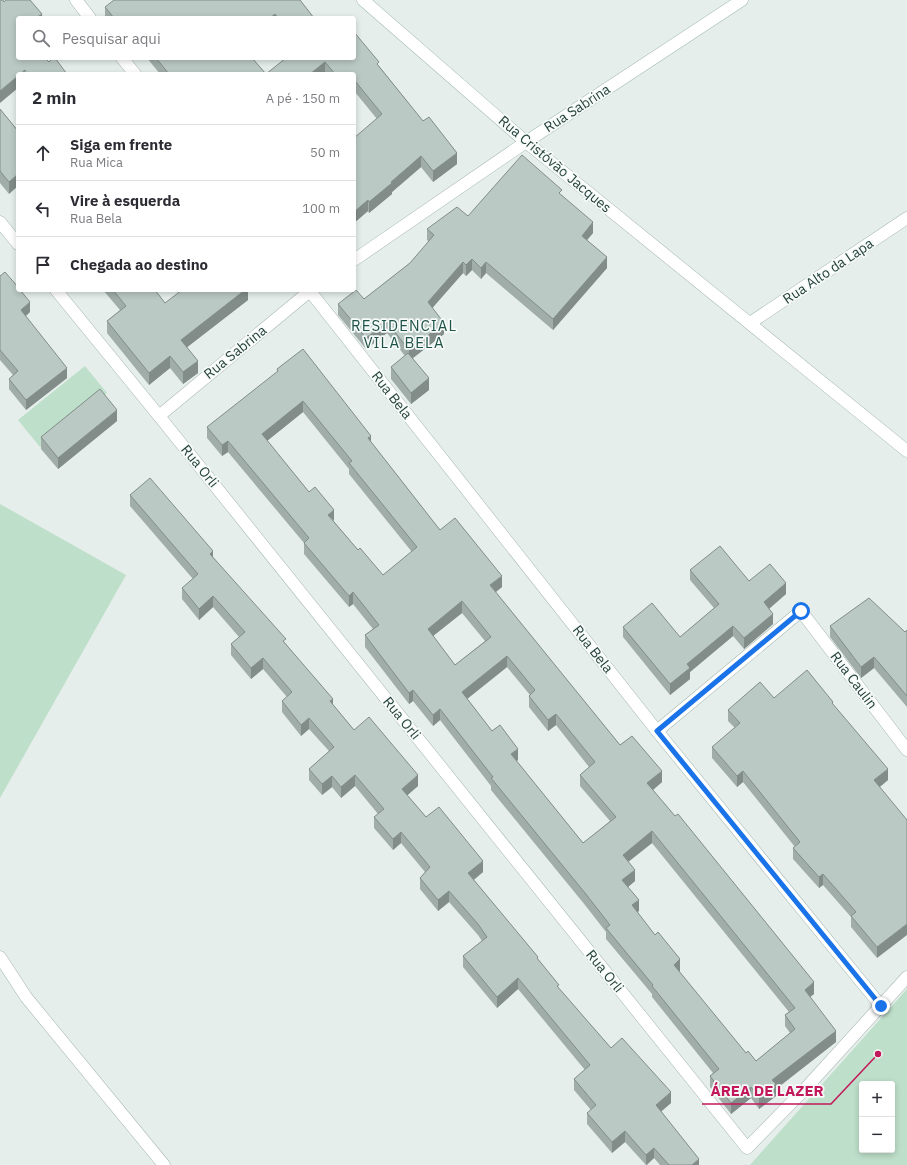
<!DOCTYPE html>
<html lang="pt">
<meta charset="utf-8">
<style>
:root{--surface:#fff;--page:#f7f7f7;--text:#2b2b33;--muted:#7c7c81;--line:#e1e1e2}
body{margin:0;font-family:"IBM Plex Sans",sans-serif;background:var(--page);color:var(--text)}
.controls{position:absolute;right:12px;bottom:12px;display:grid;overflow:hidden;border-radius:4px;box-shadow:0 2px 6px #0003}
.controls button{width:36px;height:36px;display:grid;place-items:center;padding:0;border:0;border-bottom:1px solid var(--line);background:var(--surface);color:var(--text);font:20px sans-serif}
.stop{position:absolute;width:12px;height:12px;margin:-9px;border:3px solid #1a73e8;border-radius:50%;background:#fff}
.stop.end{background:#1a73e8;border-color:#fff;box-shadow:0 1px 4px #0008}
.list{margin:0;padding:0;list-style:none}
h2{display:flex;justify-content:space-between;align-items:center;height:52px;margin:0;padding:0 16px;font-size:17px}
h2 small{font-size:13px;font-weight:400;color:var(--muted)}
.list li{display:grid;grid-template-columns:26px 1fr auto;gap:12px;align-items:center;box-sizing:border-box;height:56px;padding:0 16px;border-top:1px solid var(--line)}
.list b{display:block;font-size:15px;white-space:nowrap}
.list p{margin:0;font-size:13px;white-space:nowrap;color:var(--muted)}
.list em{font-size:13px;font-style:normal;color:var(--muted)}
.icon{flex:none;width:22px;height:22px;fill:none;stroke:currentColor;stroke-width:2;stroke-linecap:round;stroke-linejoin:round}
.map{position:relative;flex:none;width:907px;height:1165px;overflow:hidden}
.search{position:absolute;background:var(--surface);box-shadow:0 2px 6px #0003;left:16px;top:16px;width:340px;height:44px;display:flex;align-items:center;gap:10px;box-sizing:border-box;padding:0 14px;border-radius:4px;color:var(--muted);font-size:15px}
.panel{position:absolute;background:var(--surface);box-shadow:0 2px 6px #0003;left:16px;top:72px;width:340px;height:220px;border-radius:4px}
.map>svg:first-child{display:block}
.green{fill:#bedfc9;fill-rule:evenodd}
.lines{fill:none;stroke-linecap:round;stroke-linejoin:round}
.street-casing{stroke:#a7b7b2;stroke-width:13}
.secondary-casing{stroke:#a3bab3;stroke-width:13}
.street{stroke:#fff;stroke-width:12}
.secondary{stroke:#fff;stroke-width:12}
.wall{fill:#a0ada9;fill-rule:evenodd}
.shaded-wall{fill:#828d89}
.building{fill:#bac9c4;stroke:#828d89;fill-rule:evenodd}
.route{stroke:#1a73e8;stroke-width:5}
.labels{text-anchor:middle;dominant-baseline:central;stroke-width:3.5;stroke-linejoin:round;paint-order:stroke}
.street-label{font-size:14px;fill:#24413a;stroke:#f6faf8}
.neighbourhood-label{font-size:15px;letter-spacing:1px;fill:#1f5349;stroke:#f6faf8}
.leader{fill:none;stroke:#c2185b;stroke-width:1.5}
.callout-dot{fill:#c2185b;stroke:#f6faf8;stroke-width:1.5}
.callout-label{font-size:15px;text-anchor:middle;font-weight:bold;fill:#c2185b;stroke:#f6faf8;stroke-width:3.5;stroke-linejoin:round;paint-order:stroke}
</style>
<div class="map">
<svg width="907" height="1165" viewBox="0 0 907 1165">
<rect width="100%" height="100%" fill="#e5eeeb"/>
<!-- green -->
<g class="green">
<path d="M85,366L107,393L40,447L18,420Z"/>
<path d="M0,504L126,575L0,798Z"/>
<path d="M907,989V1165H750ZM862,1084H892V1150H862Z"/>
</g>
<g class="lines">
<!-- street casing -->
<g class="street-casing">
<g id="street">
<path d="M76,0L90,18"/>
<path d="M122,58L135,74"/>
<path d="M0,222L18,244"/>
<path d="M354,260L526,142L907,451"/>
<path d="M56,290L159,416L747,1148L805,1089L907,977"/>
<path d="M309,290L657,731L881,1006"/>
<path d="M750,323L907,218"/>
<path d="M159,416L311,290"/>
<path d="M657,731L801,611L907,750"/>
<path d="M0,957L26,997L164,1165"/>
</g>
</g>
<!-- secondary casing -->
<g class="secondary-casing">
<path id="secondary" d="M363,0L526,142L742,0"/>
</g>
<!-- street -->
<use href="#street" class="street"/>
<!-- secondary -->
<use href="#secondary" class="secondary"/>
</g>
<!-- wall -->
<g class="wall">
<path d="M300,0L314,18H105V7Z"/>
<path d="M147,58H252L266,74H160Z"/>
<path d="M286,58L379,66L457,164L433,182L421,167L392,192V194L369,213L368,211L354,223V138L377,119L355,92L354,93V74H327L325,72L323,74H266Z"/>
<path d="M0,109L18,131L9,194L0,183Z"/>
<path d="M562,195L593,233L587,240L607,268L553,330L486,273L481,279L472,270L466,276L463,273L432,308L444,334L413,358L429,390L411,404L391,379V367L405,356L387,333L366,349L338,315V304L364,299L410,263L429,242L427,240V229L468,216Z"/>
<path d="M0,276L30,312L26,316L67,378L26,410L9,389V379L13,375L0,360Z"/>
<path d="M103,290H155L165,303L248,290V300L187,347L198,373L183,384L170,368L149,385L107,333V321L120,310Z"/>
<path d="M277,369L371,442L440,530L502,587L495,592L620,745L662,782L653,790L814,994L810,997L836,1042L776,1089V1096L759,1109L751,1098L731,1114L710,1087V1076L713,1073L652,997V994L606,939V932L585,905L491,790V786L440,720L433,726L413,701L409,704L365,647V635L373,629L353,604L349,607L304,554V543L228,452L222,456L207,438V427L277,373ZM303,412L349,469V474L412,552L383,575L358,550L309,492L267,441ZM462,613L485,641L455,665L433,636ZM507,667L530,695L529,696V707L548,731L556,725L589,767L580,775V786L610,821L583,843L516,761L518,760L492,731L467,699ZM652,843L789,1012L785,1015V1026L790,1033L756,1061L746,1053L679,972L680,971L637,912L639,911L628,887L635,881L628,862Z"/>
<path d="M117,421L58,469L41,449V437Z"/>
<path d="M130,495L213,557L286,644L333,705L354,730L418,786L407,795L426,817L483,872L474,880L538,960L559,989L611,1048L671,1103L661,1111L699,1165H660L654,1158L647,1165H646L625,1142L612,1153L587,1124V1113L591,1110L574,1090V1079L585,1070L518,989L497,1008L463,967V956L482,941L478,935L449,902L438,911L420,889V878L425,872L401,843L393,850L374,828V817L378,814L355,786L341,798L332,787L322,795L309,780V769L329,751L309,729L301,736L282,712V701L287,697L263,669L251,679L231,655V644L239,637L213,607L199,620L182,599V588L193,579L130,506Z"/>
<path d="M690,570L749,581L786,594L769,609L773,624L744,649L733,636L690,672V679L670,695L623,637V627L680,637L714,608L690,580Z"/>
<path d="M830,626L905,632L907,630V707L874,668L861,678L830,637Z"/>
<path d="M833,705L888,780L879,787L877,958L851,927V917L823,885L819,888L793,859V848L795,847L743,782L737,787L712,758V747L735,728L728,721V710Z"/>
</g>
<!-- shaded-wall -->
<g class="shaded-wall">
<path d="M42,14V18H36Z"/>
<path d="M275,14V18H270Z"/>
<path d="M325,62V72L323,74H310Z"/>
<path d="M25,70V74H20Z"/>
<path d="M18,76V88L0,103V91Z"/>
<path d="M355,81V92L354,93V82Z"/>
<path d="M457,153V164L433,182V171Z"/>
<path d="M421,156V167L392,192V194L369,213V202Z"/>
<path d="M18,174V186L9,194V182Z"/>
<path d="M368,200V211L354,223V212Z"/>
<path d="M593,222V233L582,246V236Z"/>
<path d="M607,257V268L553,330V319Z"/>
<path d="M472,259V270L466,276V265Z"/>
<path d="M463,262V273L428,313V302Z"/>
<path d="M486,262V273L481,279V268Z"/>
<path d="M245,290H248V300L181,352V340Z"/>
<path d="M30,302V312L21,320V310Z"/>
<path d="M387,322V333L366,349V338Z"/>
<path d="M444,323V334L409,361V350Z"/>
<path d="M170,356V368L149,385V373Z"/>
<path d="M198,361V373L183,384V372Z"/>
<path d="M67,368V378L26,410V400Z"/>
<path d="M429,378V390L411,404V393Z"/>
<path d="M303,401V412L262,445V434Z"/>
<path d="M117,410V421L58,469V458Z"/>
<path d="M371,436V447L368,438Z"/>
<path d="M228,441V452L222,456V445Z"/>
<path d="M334,510V521L328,515Z"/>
<path d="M213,551V562L210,554Z"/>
<path d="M502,576V587L490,597V585Z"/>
<path d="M786,583V594L764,613V602Z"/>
<path d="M353,592V604L349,607V596Z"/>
<path d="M213,596V607L199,620V609Z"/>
<path d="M462,601V613L428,640V629Z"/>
<path d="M773,614V624L744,649V638Z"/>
<path d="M733,626V636L690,672V679L670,695V684L687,664Z"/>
<path d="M507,656V667L462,703V692Z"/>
<path d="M874,657V668L861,678V667Z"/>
<path d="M263,658V669L251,679V668Z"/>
<path d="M413,690V701L409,704V693Z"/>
<path d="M333,699V710L330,701Z"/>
<path d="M440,709V720L433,726V715Z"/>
<path d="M556,714V725L548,731V720Z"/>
<path d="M309,718V729L301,736V725Z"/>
<path d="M518,749V760L511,766V754Z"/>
<path d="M888,769V780L874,792V780Z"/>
<path d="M662,771V782L647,795V783Z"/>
<path d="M743,771V782L737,787V776Z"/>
<path d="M355,775V786L341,798V787Z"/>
<path d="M418,775V786L402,800V789Z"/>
<path d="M332,776V787L322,795V784Z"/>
<path d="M652,831V843L623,866V855Z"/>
<path d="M401,832V843L393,850V839Z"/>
<path d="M483,861V872L468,884V873Z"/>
<path d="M635,870V881L622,892V880Z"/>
<path d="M823,874V885L819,888V877Z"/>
<path d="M449,891V902L438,911V900Z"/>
<path d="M639,900V911L632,917V905Z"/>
<path d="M907,924V935L877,958V947Z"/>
<path d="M680,959V971L674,976V965Z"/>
<path d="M518,978V989L497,1008V997Z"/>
<path d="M814,982V994L805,1001V990Z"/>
<path d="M836,1031V1042L776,1089V1096L759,1109V1098L772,1080Z"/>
<path d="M751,1087V1098L731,1114V1103Z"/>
<path d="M671,1092V1103L656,1116V1105Z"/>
<path d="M625,1131V1142L612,1153V1142Z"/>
<path d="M654,1148V1158L646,1165V1155Z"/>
<path d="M699,1159V1165H692Z"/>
</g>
<!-- building -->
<g class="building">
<path d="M0,0H3L4,2L6,0H30L42,14L36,18H18V58H45L49,62L53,58H55L67,74H28L25,70L20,74H18V76L0,91Z"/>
<path d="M114,0H300L314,18H278L275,14L270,18H114L105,7Z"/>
<path d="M354,32L379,62L377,64L423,121L429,117L457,153L433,171L421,156L391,182L392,183L369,202L368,200L354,212V138L382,114L355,81L354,82V74H335L325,62L310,74H266L286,58H354Z"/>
<path d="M156,58H252L266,74H169Z"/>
<path d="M0,109L18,131V174L9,182L0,171Z"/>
<path d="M522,155L562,190L559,193L593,222L582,236L607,257L553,319L486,262L481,268L472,259L466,265L463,262L428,302L444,323L409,350L387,322L366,338L338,304L356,290L364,299L410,263L434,235L427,229L457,207L468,216Z"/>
<path d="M5,272L18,287V290H20L30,302L21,310L67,368L26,400L9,379L18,371L0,350V276Z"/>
<path d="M113,290H155L165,303L182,290H245L181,340L198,361L183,372L170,356L149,373L107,321L126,306Z"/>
<path d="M303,349L371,436L368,438L440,530L455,518L502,576L490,585L620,745L632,736L662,771L647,783L675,816L678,814L814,982L805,990L836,1031L772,1080L776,1084L759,1098L751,1087L731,1103L710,1076L719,1069L652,986L653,985L606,928L610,925L585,893L491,778L493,777L440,709L433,715L413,690L409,693L365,635L379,625L353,592L349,596L304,543L309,538L228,441L222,445L207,427L278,371L277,369ZM303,401L352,461L349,463L417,547L383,575L360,548L358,550L328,515L334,510L315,487L309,492L262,434ZM462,601L491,637L455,665L428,629ZM507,656L535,690L529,696L548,720L556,714L595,762L580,775L616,817L583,843L511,754L518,749L500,725L492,731L462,692ZM652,831L795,1008L785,1015L795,1029L756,1061L748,1051L746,1053L674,965L680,959L658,932L655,935L632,905L639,900L622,880L635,870L623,855Z"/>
<path d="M408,353L429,378L411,393L391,367Z"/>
<path d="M100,389L117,410L58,458L41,437Z"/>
<path d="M150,478L213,551L210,554L286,639L283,641L333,699L330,701L354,730L369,717L418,775L402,789L426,817L439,807L483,861L468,873L538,957L537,958L559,985L557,986L611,1048L622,1038L671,1092L656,1105L699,1159L692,1165H669L654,1148L646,1155L625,1131L612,1142L587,1113L596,1105L574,1079L590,1065L518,978L497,997L463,956L487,937L478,924L449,891L438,900L420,878L430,867L401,832L393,839L374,817L384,809L355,775L341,787L332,776L322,784L309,769L334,747L309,718L301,725L282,701L292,692L263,658L251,668L231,644L245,632L213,596L199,609L182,588L198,574L130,495Z"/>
<path d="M720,546L749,581L770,564L786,583L764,602L773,614L744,638L733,626L687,664L690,668L670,684L623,627L652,603L680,637L719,604L690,570Z"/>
<path d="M869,598L905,632L907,630V696L874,657L861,667L830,626Z"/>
<path d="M807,670L833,702L832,703L888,769L874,780L907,820V924L877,947L851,916L856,912L823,874L819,877L793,848L800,842L743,771L737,776L712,747L740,723L728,710L760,682L774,698Z"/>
</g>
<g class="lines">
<!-- route -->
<path class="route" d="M801,611L657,731L881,1006"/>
</g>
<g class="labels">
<!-- street labels -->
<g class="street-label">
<text transform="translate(577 108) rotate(-33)">Rua Sabrina</text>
<text transform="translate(555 164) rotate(40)">Rua Cristóvão Jacques</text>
<text transform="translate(828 271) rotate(-34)">Rua Alto da Lapa</text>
<text transform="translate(235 352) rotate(-39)">Rua Sabrina</text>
<text transform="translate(392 395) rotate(52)">Rua Bela</text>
<text transform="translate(200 466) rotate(51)">Rua Orli</text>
<text transform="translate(593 649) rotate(52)">Rua Bela</text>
<text transform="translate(854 680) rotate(53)">Rua Caulin</text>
<text transform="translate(402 718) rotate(51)">Rua Orli</text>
<text transform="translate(605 971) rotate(51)">Rua Orli</text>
</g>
<!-- neighbourhood labels -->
<g class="neighbourhood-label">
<text x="404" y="325">RESIDENCIAL<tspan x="404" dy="17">VILA BELA</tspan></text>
</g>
</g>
<!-- callouts -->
<path class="leader" d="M878 1054L831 1104H702"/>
<circle class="callout-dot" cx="878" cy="1054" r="4"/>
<g class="callout-label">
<text x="767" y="1096">ÁREA DE LAZER</text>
</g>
</svg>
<div class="controls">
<button>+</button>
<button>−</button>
</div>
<div class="stop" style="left:801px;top:611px"></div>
<div class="stop end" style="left:881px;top:1006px"></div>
<div class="search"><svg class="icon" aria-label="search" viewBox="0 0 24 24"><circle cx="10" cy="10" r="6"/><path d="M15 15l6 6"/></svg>Pesquisar aqui</div>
<section class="panel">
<h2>2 min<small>A pé · 150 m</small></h2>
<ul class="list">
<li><svg class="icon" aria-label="ahead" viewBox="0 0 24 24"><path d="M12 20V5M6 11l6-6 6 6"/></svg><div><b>Siga em frente</b><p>Rua Mica</p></div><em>50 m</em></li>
<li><svg class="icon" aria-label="left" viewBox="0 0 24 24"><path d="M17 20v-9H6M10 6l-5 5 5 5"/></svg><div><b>Vire à esquerda</b><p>Rua Bela</p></div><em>100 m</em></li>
<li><svg class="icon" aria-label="arrive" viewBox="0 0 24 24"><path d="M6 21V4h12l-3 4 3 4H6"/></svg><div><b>Chegada ao destino</b></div></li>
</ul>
</section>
</div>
